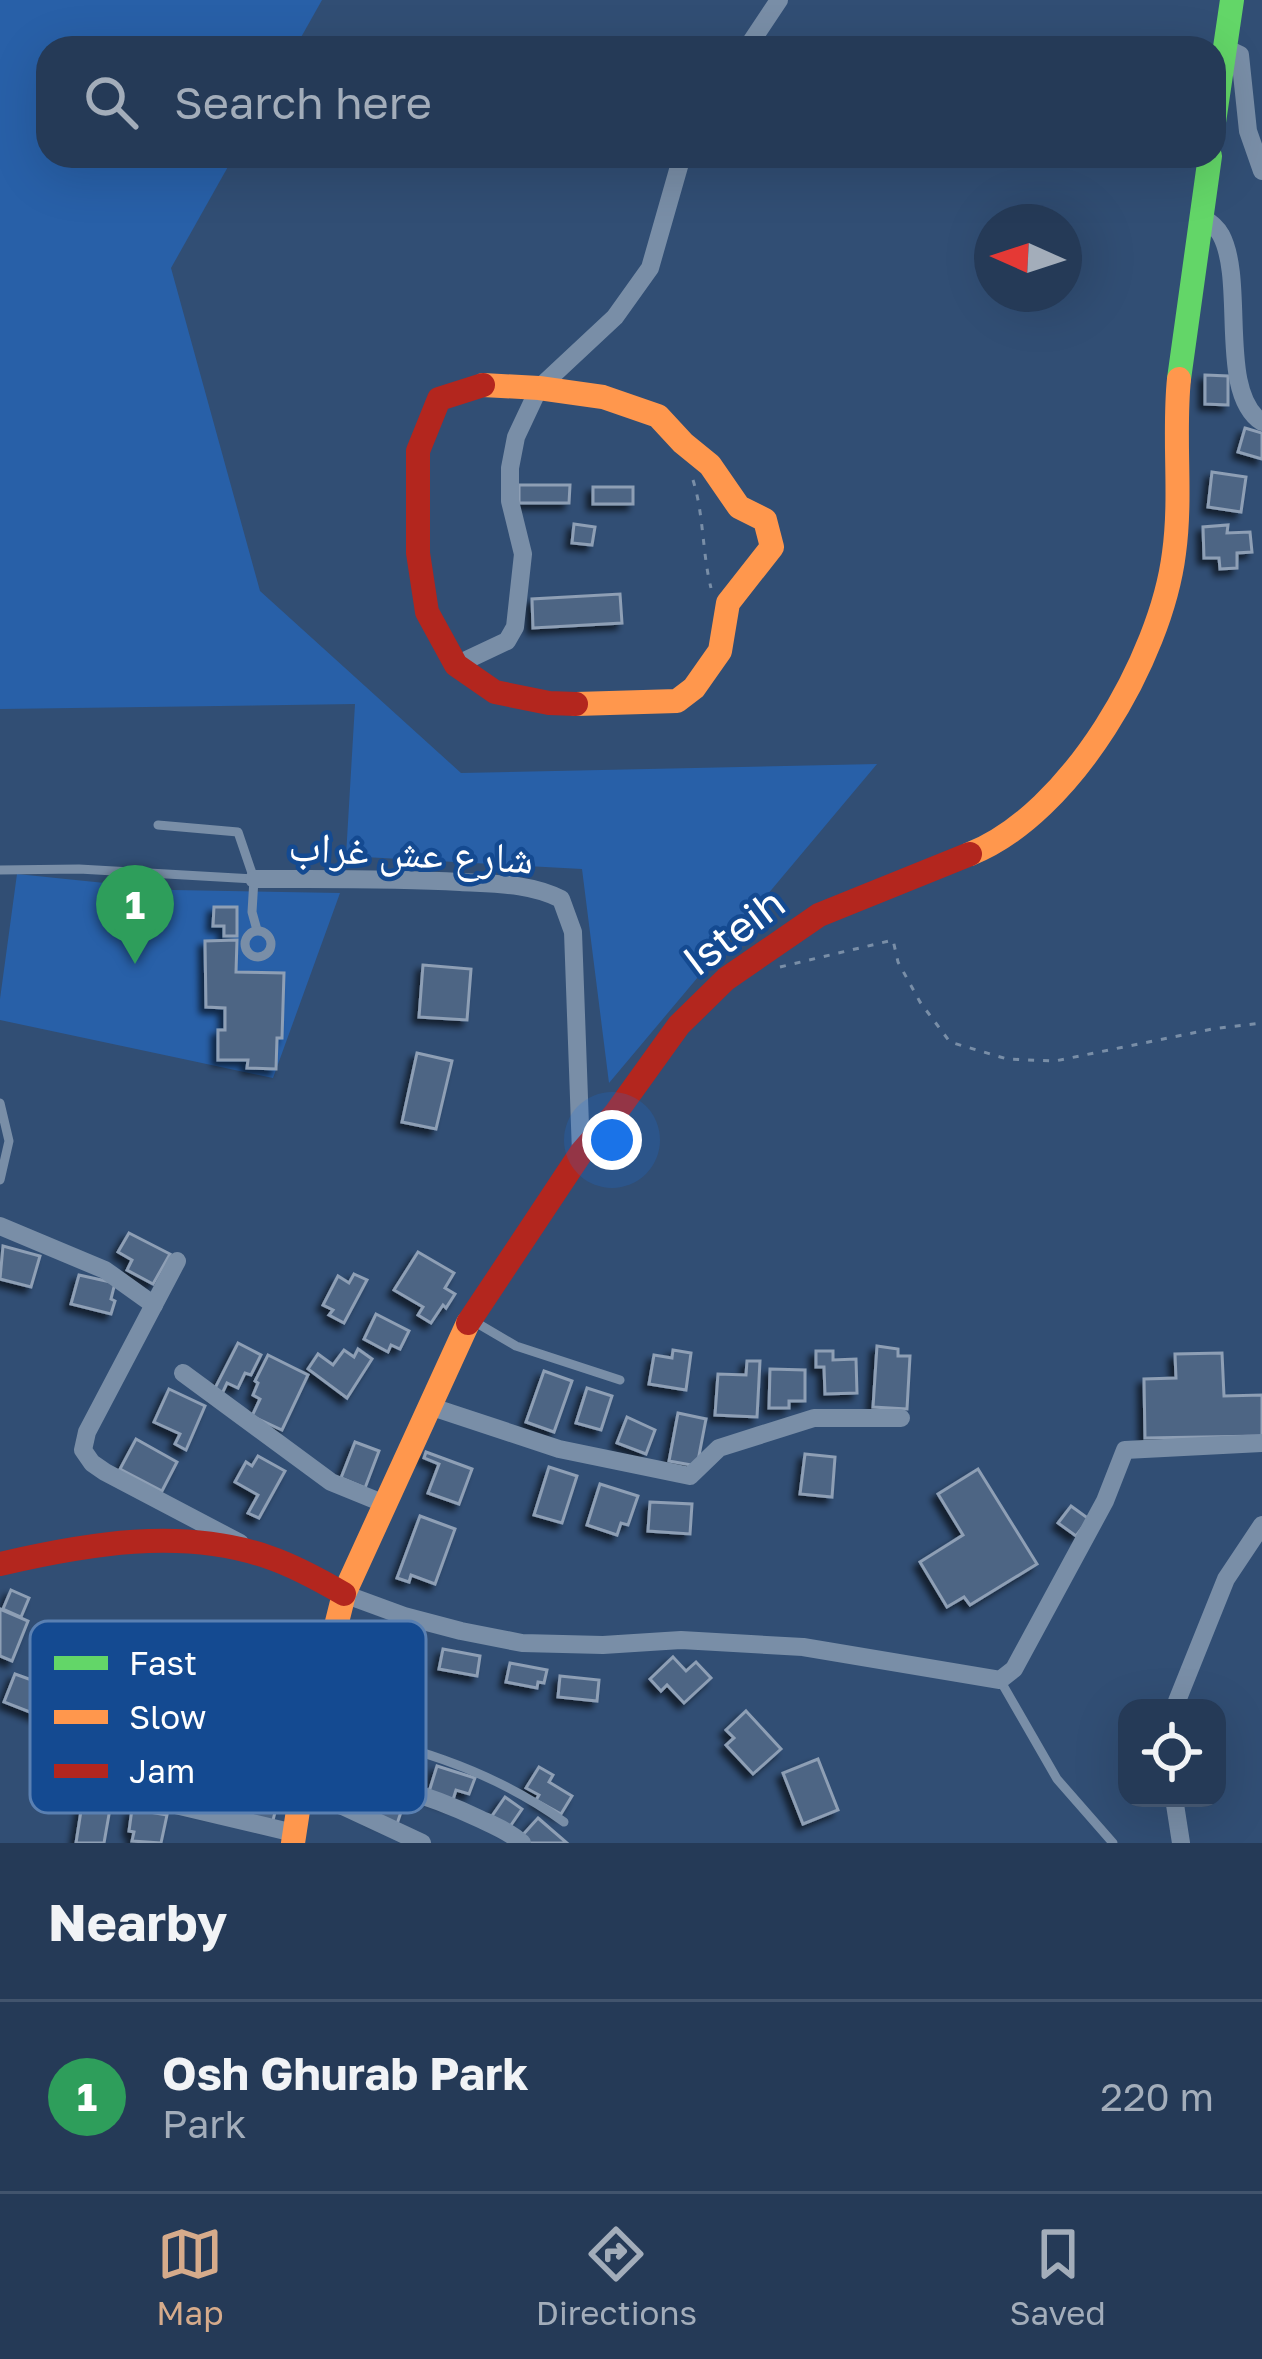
<!DOCTYPE html>
<meta charset="utf-8">
<style>
:root{--surface:#253a57;--page:#314561;--text:#f1f3f6;--muted:#a3adba;--line:#42546d;--accent:#d6ab8b}
body{margin:0;font-family:"Golos Text","Noto Naskh Arabic",sans-serif;background:var(--page);color:var(--text)}
.controls{position:absolute;right:36px;bottom:36px;display:grid;overflow:hidden;border-radius:24px;box-shadow:0 12px 48px #0002}
.controls button{width:108px;height:108px;display:grid;place-items:center;padding:0;border:0;border-bottom:3px solid var(--line);background:var(--surface);color:var(--text);font:60px sans-serif}
.compass{position:absolute;left:974px;top:204px;width:108px;height:108px;border-radius:50%;background:var(--surface);box-shadow:0 12px 48px #0002;rotate:273deg}
.you{position:absolute;left:612px;top:1140px;width:42px;height:42px;margin:-30px;border:9px solid #fff;border-radius:50%;background:#1a73e8;box-shadow:0 0 0 18px #1a73e833}
.badge{display:grid;place-items:center;width:78px;height:78px;border-radius:50%;background:var(--accent);color:#fff;font-size:39px;font-weight:700}
.pin{position:absolute;translate:-50% -99px;filter:drop-shadow(0 3px 6px #0008)}
.pin::after{content:'';position:absolute;top:63px;width:42px;height:36px;background:inherit;clip-path:polygon(0 0,100% 0,50% 100%)}
.list{margin:0;padding:0;list-style:none}
h2{display:flex;justify-content:space-between;align-items:center;height:156px;margin:0;padding:0 48px;font-size:51px}
h2 small{font-size:39px;font-weight:400;color:var(--muted)}
.list li{display:grid;grid-template-columns:78px 1fr auto;gap:36px;align-items:center;box-sizing:border-box;height:192px;padding:0 48px;border-top:3px solid var(--line)}
.list b{display:block;font-size:45px;white-space:nowrap}
.list p{margin:0;font-size:39px;white-space:nowrap;color:var(--muted)}
.list em{font-size:39px;font-style:normal;color:var(--muted)}
.icon{flex:none;width:66px;height:66px;fill:none;stroke:currentColor;stroke-width:2;stroke-linecap:round;stroke-linejoin:round}
.map{position:relative;flex:none;width:1262px;height:1843px;overflow:hidden}
.search{position:absolute;background:var(--surface);box-shadow:0 12px 48px #0002;left:36px;right:36px;top:36px;height:132px;display:flex;align-items:center;gap:30px;box-sizing:border-box;padding:0 42px;border-radius:36px;color:var(--muted);font-size:45px}
.sheet{height:348px;background:var(--surface)}
nav{display:flex;justify-content:space-around;align-items:center;box-sizing:border-box;height:168px;border-top:3px solid var(--line);background:var(--surface);font-size:33px;color:var(--muted)}
nav a{display:grid;justify-items:center;gap:6px}
nav .on{color:var(--accent)}
.map>svg:first-child{display:block}
.green{fill:#2860a8}
.building{fill:#4e6584;stroke:#8e9fb5;stroke-width:3;filter:url(#shadow)}
.lines{fill:none;stroke-linecap:round;stroke-linejoin:round}
.path{stroke:#798ea7;stroke-width:3;stroke-dasharray:6 9;stroke-linecap:butt}
.lane{stroke:#798ea7;stroke-width:9}
.street{stroke:#798ea7;stroke-width:18}
.fast{stroke:#63d668;stroke-width:24}
.slow{stroke:#ff974d;stroke-width:24}
.jam{stroke:#b3261e;stroke-width:24}
.labels{text-anchor:middle;dominant-baseline:central;stroke-width:9;stroke-linejoin:round;paint-order:stroke}
.street-label{font-size:42px;fill:#fff;stroke:#144a91}
.key{fill:#144a91;stroke:#5a80b2;stroke-width:3}
.key-label{font-size:33px;fill:#fff}
</style>
<div class="map">
<svg width="1262" height="1843" viewBox="0 0 1262 1843">
<defs>
<filter id="shadow"><feDropShadow dx="-5.5" dy="5.5" stdDeviation="3" flood-color="#0009"/></filter>
</defs>
<rect width="100%" height="100%" fill="#314e74"/>
<!-- green -->
<g class="green">
<path d="M0,0H322L295,48H48V156H234L171,268L260,591L461,773L877,764L609,1083L582,869L346,856L355,704L0,709Z"/>
<path d="M17,874L173,890L340,893L273,1078L0,1020V999Z"/>
</g>
<!-- building -->
<g class="building">
<path d="M1205,375L1228,376V405L1205,404Z"/>
<path d="M1245,428L1262,433V459L1238,452Z"/>
<path d="M1212,472L1246,477L1241,512L1208,507Z"/>
<path d="M519,485H570L569,503H519Z"/>
<rect x="593" y="487" width="40" height="17"/>
<path d="M574,524L595,527L592,545L572,543Z"/>
<path d="M1228,525L1227,533L1250,532L1252,552L1237,553V568L1220,569L1219,558H1204L1203,527Z"/>
<path d="M620,594L622,623L533,628L532,599Z"/>
<path d="M214,907H237V936H224V926H213Z"/>
<path d="M237,940L236,972L284,973L282,1038H277L276,1069L247,1068L248,1060H218V1030H225V1008L206,1007L205,941Z"/>
<path d="M423,965L471,969L467,1020L419,1017Z"/>
<path d="M417,1053L452,1061L436,1129L402,1122Z"/>
<path d="M129,1233L170,1254L153,1284L127,1270L132,1260L118,1252Z"/>
<path d="M3,1246L40,1256L31,1287L0,1279Z"/>
<path d="M418,1252L454,1273L445,1288L455,1294L446,1308L443,1305L431,1323L418,1315L423,1307L394,1290Z"/>
<path d="M354,1274L367,1280L344,1323L329,1315L333,1310L323,1305L338,1276L349,1283Z"/>
<path d="M79,1275L115,1283L111,1299L115,1301L111,1314L71,1304Z"/>
<path d="M376,1314L409,1331L400,1349L391,1345L388,1352L364,1339Z"/>
<path d="M238,1343L261,1355L251,1375L245,1373L238,1388L227,1383L221,1396L213,1392Z"/>
<path d="M877,1346L898,1349V1356H910L907,1409L873,1407Z"/>
<path d="M358,1349L372,1359L347,1398L308,1369L318,1354L333,1365L344,1350L354,1357Z"/>
<path d="M673,1350L691,1353L686,1390L649,1384L654,1355L672,1358Z"/>
<path d="M816,1351H833V1360L856,1359L857,1393L825,1394L824,1367H816Z"/>
<path d="M1222,1353L1224,1396L1262,1395V1436L1145,1438L1144,1379L1176,1378L1175,1354Z"/>
<path d="M268,1355L308,1375L282,1430L252,1416L260,1399L253,1395L258,1383L255,1381Z"/>
<path d="M747,1361H760L757,1417L715,1415L718,1374L746,1375Z"/>
<path d="M770,1369L805,1370V1401H789V1408H769Z"/>
<path d="M544,1371L572,1381L554,1432L526,1422Z"/>
<path d="M587,1388L612,1396L601,1430L576,1423Z"/>
<path d="M169,1389L205,1406L186,1450L175,1444L180,1434L154,1422Z"/>
<path d="M678,1413L706,1419L697,1466L669,1461Z"/>
<path d="M627,1417L655,1430L646,1454L617,1443Z"/>
<path d="M136,1439L177,1462L162,1491L120,1469Z"/>
<path d="M355,1442L379,1451L365,1488L341,1478Z"/>
<path d="M426,1452L472,1469L459,1504L428,1493L439,1464L424,1458Z"/>
<path d="M805,1454L835,1457L832,1497L800,1494Z"/>
<path d="M258,1456L285,1471L259,1518L248,1513L258,1495L235,1482L246,1462L252,1466Z"/>
<path d="M549,1467L577,1476L562,1523L534,1515Z"/>
<path d="M978,1469L1037,1564L970,1605L964,1597L947,1607L920,1562L963,1535L938,1494Z"/>
<path d="M600,1484L638,1496L628,1525L621,1523L617,1535L587,1525Z"/>
<path d="M650,1502L692,1504L690,1534L648,1531Z"/>
<path d="M1071,1506L1089,1519L1076,1536L1058,1523Z"/>
<path d="M420,1516L455,1529L435,1584L411,1575L409,1582L397,1578Z"/>
<path d="M11,1590L29,1598L21,1617L3,1609Z"/>
<path d="M0,1609L28,1621L12,1661L0,1656Z"/>
<path d="M443,1649L480,1656L477,1676L439,1669Z"/>
<path d="M673,1657L686,1671L696,1662L711,1678L684,1703L667,1685L661,1691L650,1679Z"/>
<path d="M510,1663L547,1670L544,1683L538,1682L537,1688L506,1682Z"/>
<path d="M15,1674L51,1687L40,1716L4,1702Z"/>
<path d="M560,1676L599,1680L597,1701L558,1697Z"/>
<path d="M746,1711L781,1749L753,1774L726,1745L734,1738L726,1730Z"/>
<path d="M217,1754L235,1758L232,1768L283,1781L272,1824L246,1813L214,1805L213,1810L187,1803L198,1760L215,1764Z"/>
<path d="M818,1759L838,1810L803,1824L783,1773Z"/>
<path d="M437,1766L475,1778L469,1794L456,1790L452,1803L428,1795Z"/>
<path d="M539,1767L553,1775L549,1782L572,1796L561,1814L536,1800L539,1795L526,1788Z"/>
<path d="M382,1784L399,1790L397,1797L405,1800L397,1824L372,1816Z"/>
<path d="M505,1797L522,1809L509,1828L492,1816Z"/>
<path d="M83,1798L111,1803L104,1843H76Z"/>
<path d="M132,1809L167,1815L161,1843L132,1841L134,1832L129,1831Z"/>
<path d="M538,1818L567,1843H525L520,1838Z"/>
</g>
<g class="lines">
<!-- path -->
<g class="path">
<path d="M693,480C704,515 702,552 711,588"/>
<path d="M780,967L893,940L898,962L920,1002L950,1042L1007,1059L1055,1061L1212,1029L1262,1023"/>
</g>
<!-- lane -->
<g class="lane">
<path d="M158,825L238,832L254,879L252,912L257,930"/>
<path d="M0,870L79,869L254,879"/>
<circle cx="258" cy="944" r="13"/>
<path d="M0,1103L9,1141L0,1180"/>
<path d="M470,1319L516,1346L620,1380"/>
<path d="M1000,1680L1057,1779L1113,1843"/>
<path d="M311,1726C403,1743 488,1767 564,1822"/>
</g>
<!-- street -->
<g class="street">
<path d="M1223,47L1240,55L1248,131L1262,171"/>
<path d="M747,48L779,0"/>
<path d="M1201,216C1209,222 1217,227 1221,235C1246,282 1217,393 1262,422"/>
<path d="M456,665L507,641L515,627L523,554L510,501V468L516,437L539,388L615,317L650,268L682,156"/>
<path d="M254,879C323,879 392,878 460,882C494,884 530,883 561,899L573,932L581,1153"/>
<path d="M0,1226L105,1270L154,1305"/>
<path d="M177,1261L87,1432L83,1450L92,1463L105,1472L240,1543"/>
<path d="M183,1373L331,1482L385,1504"/>
<path d="M429,1406L559,1449L690,1476L719,1448L814,1418H901"/>
<path d="M344,1594L404,1616L461,1631L522,1643L603,1645L681,1640L803,1647L1000,1680L1014,1669L1105,1501L1125,1450L1262,1443"/>
<path d="M1177,1708V1701L1226,1579L1262,1525"/>
<path d="M305,1764C366,1778 424,1792 480,1819C495,1826 510,1832 522,1843"/>
<path d="M74,1781L294,1833"/>
<path d="M301,1791L345,1807L422,1843"/>
<path d="M1174,1798L1181,1843"/>
</g>
<!-- fast -->
<g class="fast">
<path d="M1214,122L1232,0"/>
<path d="M1179,379L1210,156"/>
</g>
<!-- slow -->
<g class="slow">
<path d="M483,385L539,388L603,397L658,416L683,443L710,465L739,507L765,520L772,547L728,603L720,651L694,688L677,701L576,704"/>
<path d="M970,854C1071,814 1161,658 1174,553C1182,495 1173,436 1179,379"/>
<path d="M293,1843L311,1726L344,1594L468,1323"/>
</g>
<!-- jam -->
<g class="jam">
<path d="M483,385L439,399L418,451V553L427,612L456,665L495,692L549,703L576,704"/>
<path d="M468,1323L581,1153L615,1114L679,1025L726,979L819,915L970,854"/>
<path d="M0,1564C86,1544 182,1527 268,1557C295,1566 320,1580 344,1594"/>
</g>
</g>
<g class="labels">
<!-- street labels -->
<g class="street-label">
<text transform="translate(411 851) rotate(3)">شارع عش غراب</text>
<text transform="translate(733 931) rotate(-37)">Isteih</text>
</g>
</g>
<!-- legend -->
<rect x="30" y="1621" width="396" height="192" rx="18" class="key"/>
<rect x="54" y="1656" width="54" height="14" fill="#63d668"/>
<rect x="54" y="1710" width="54" height="14" fill="#ff974d"/>
<rect x="54" y="1764" width="54" height="14" fill="#b3261e"/>
<g class="key-label">
<text x="129" y="1675">Fast</text>
<text x="129" y="1729">Slow</text>
<text x="129" y="1783">Jam</text>
</g>
</svg>
<div class="controls">
<button><svg class="icon" aria-label="locate" viewBox="0 0 24 24"><circle cx="12" cy="12" r="6"/><path d="M12 2v4M12 18v4M2 12h4M18 12h4"/></svg></button>
</div>
<svg class="compass" viewBox="-18 -18 36 36"><path d="M0-13l5 13h-10z" fill="#e53935"/><path d="M0 13l5-13h-10z" fill="#a3adba"/></svg>
<div class="you"></div>
<div class="pin badge" style="left:135px;top:964px;background:#2e9e5b">1</div>
<div class="search"><svg class="icon" aria-label="search" viewBox="0 0 24 24"><circle cx="10" cy="10" r="6"/><path d="M15 15l6 6"/></svg>Search here</div>
</div>
<section class="sheet">
<h2>Nearby<small></small></h2>
<ul class="list">
<li><span class="badge" style="background:#2e9e5b">1</span><div><b>Osh Ghurab Park</b><p>Park</p></div><em>220 m</em></li>
</ul>
</section>
<nav>
<a class="on"><svg class="icon" aria-label="map" viewBox="0 0 24 24"><path d="M3 6l6-2 6 2 6-2v14l-6 2-6-2-6 2zM9 4v14M15 6v14"/></svg>Map</a>
<a><svg class="icon" aria-label="directions" viewBox="0 0 24 24"><path d="M12 3l9 9-9 9-9-9zM9 14v-3h6M13 9l2 2-2 2"/></svg>Directions</a>
<a><svg class="icon" aria-label="saved" viewBox="0 0 24 24"><path d="M7 4h10v16l-5-4-5 4z"/></svg>Saved</a>
</nav>
